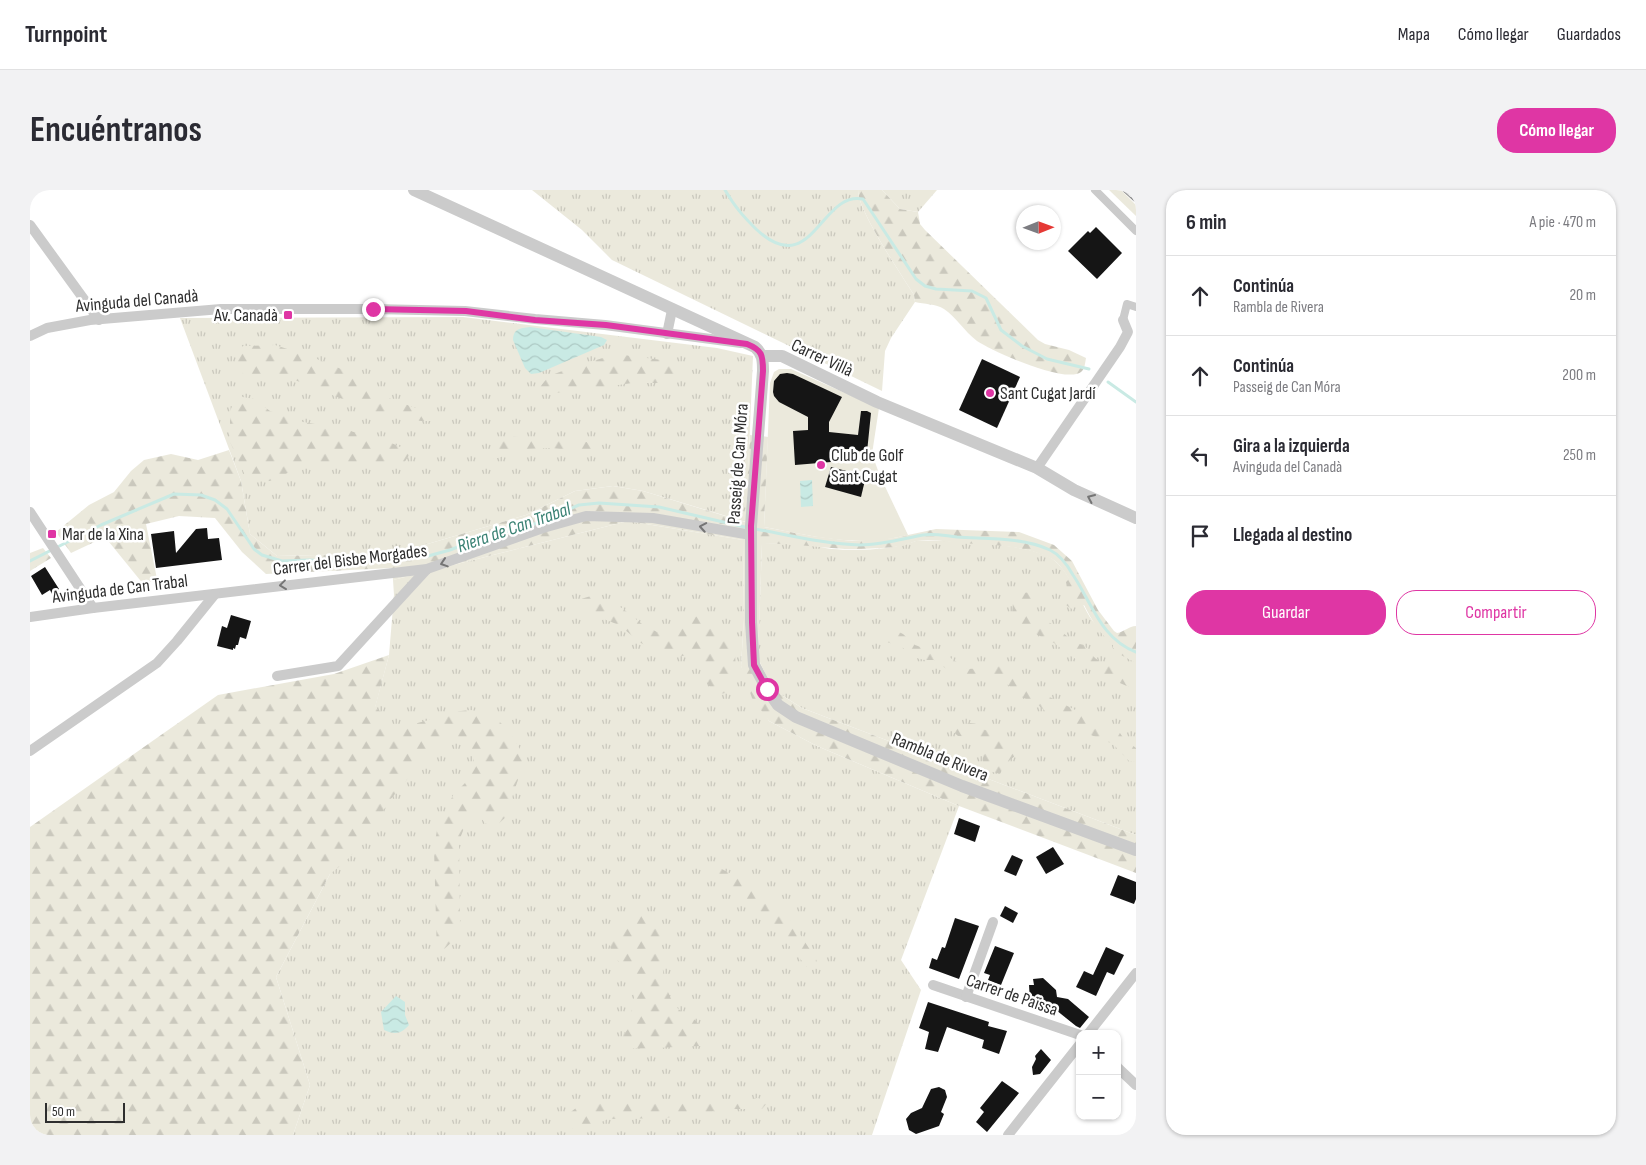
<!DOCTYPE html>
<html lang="es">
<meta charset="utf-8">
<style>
:root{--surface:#fff;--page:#f2f2f3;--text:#2b2b33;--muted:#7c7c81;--line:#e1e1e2;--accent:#df36a4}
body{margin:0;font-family:"Sofia Sans Condensed",sans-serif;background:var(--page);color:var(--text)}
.controls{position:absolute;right:15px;bottom:15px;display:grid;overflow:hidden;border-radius:10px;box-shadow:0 1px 4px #0004}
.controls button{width:45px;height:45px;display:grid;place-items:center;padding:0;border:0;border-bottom:1px solid var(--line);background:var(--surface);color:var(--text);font:25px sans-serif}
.compass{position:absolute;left:986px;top:15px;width:45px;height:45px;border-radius:50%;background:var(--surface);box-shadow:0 1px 4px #0004;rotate:89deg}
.scale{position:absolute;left:15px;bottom:12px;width:80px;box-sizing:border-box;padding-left:5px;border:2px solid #2e2e2e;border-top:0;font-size:14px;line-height:18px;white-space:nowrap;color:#2e2e2e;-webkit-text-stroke:4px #fff;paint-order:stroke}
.stop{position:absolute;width:15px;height:15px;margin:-11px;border:4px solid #df36a4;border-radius:50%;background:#fff}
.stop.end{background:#df36a4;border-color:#fff;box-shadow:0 1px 5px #0008}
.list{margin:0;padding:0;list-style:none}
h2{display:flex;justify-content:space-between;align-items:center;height:65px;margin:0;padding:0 20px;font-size:21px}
h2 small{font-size:16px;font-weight:400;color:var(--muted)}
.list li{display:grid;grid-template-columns:32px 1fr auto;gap:15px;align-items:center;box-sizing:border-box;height:80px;padding:0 20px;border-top:1px solid var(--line)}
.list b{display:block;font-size:19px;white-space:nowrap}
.list p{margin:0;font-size:16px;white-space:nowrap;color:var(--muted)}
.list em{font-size:16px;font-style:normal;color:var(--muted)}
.actions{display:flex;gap:10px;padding:15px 20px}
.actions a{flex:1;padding:11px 0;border:1px solid var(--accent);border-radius:20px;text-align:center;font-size:18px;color:var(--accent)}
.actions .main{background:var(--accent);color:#fff}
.icon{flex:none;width:28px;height:28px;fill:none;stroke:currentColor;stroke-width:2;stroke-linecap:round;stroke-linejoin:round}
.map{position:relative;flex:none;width:1106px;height:945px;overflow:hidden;border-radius:20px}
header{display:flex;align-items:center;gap:30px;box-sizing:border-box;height:70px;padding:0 25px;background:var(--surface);border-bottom:1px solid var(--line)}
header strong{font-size:24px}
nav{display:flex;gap:28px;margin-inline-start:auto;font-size:18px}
.intro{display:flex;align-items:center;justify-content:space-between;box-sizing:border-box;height:120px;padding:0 30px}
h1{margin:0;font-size:35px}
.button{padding:12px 22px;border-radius:20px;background:var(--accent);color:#fff;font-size:18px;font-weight:700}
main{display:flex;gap:30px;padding:0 30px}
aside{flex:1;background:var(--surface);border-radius:20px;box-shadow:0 1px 4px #0004}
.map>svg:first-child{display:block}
.grass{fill:url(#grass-tufts)}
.forest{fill:url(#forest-firs)}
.park{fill:#ebe9dc}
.water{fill:url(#water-waves)}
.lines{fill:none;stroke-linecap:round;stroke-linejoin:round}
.stream{stroke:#c9eae4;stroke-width:3}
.building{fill:#151515}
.pedestrian{stroke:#cbcbcb;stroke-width:8}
.minor{stroke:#cbcbcb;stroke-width:10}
.tertiary{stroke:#cbcbcb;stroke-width:12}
.rail-casing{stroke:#838383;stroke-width:5}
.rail{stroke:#fff;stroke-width:3;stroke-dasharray:9;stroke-linecap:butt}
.oneway{stroke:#757575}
.route{stroke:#df36a4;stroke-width:6}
.poi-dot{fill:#df36a4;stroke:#fff;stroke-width:2}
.labels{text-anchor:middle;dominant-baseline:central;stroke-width:5;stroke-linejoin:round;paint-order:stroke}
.street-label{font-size:18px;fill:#2e2e2e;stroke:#fff}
.poi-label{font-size:18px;fill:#2e2e2e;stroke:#fff;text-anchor:start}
.water-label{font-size:19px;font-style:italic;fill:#3a8274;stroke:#fff}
</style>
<header>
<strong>Turnpoint</strong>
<nav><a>Mapa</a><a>Cómo llegar</a><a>Guardados</a></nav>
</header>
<div class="intro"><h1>Encuéntranos</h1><a class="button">Cómo llegar</a></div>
<main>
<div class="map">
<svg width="1106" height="945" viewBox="0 0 1106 945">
<defs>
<pattern id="grass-tufts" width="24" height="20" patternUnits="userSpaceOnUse" patternTransform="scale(1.25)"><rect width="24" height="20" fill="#ebe9dc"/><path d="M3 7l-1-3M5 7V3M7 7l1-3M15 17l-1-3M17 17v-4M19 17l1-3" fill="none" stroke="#cac8bd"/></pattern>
<pattern id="forest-firs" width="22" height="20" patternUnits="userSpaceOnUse" patternTransform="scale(1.25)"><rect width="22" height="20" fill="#ebe9dc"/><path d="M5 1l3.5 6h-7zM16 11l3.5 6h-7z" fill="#cac8bd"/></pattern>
<pattern id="water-waves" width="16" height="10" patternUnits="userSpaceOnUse" patternTransform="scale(1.25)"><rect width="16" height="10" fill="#c9eae4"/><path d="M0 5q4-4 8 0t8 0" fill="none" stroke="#adc9c4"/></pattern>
</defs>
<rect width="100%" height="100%" fill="#fff"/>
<!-- grass -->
<g class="grass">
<path d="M502,0H828C828,21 871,84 884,105L885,112L861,148L855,161L852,201L582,70L552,40Z"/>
<path d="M852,0H907L888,22L870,19Z"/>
<path d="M433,127L687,158L723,166L716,332L613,301L583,296L545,301L496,325L367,363L247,366L220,344L211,291L150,128Z"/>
<path d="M598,331L713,350L714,429L711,476L739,531L787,556L929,616L871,770L891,800L842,945H263L280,895L246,787L300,684L359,465L364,405L363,390Z"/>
<path d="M886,351C913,350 1006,353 1025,371C1043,387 1049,411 1062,430C1068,439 1095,458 1106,466V645L772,518L750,504L736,485L728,468L732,353C747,354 761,353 775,354C784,355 793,358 802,359C828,361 861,360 886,351Z"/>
</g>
<!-- forest -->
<g class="forest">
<path d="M828,0H852L870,19L888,22L890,34L895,40L1008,150L1015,154L1039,160L1056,168C1055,173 1055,179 1051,182C1035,194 962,161 947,151C934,141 926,127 914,119C906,114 894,114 885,112L884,105C871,84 828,21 828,0Z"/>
<path d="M1079,0H1091L1106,15V26Z"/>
<path d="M245,155L282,167L321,183L353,206L394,221L402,231H391L347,223L255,186H215L207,177V162L213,156Z"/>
<path d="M586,164L632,170L646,176L650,187L647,193H602L541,202L520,203L509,198L519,186L543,177Z"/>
<path d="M207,206L224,209L240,221L267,231L309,238L357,251L381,262L374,273H307L284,275L260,282L240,291L218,292L200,252V221Z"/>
<path d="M720,245L738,247L734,337L782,346L822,351L864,348L906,339L989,342L1024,355L1042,371L1068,420L1084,441L1087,443C1094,442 1099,436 1106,436V473L1091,465L1083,458V454C1070,445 1061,429 1054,415L1050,418L1045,416L1042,419L1036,415C1035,406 1038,400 1036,392L1039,389C1035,382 1029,373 1022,369C996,355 961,355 932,353C918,352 902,349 887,351C882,352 877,355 872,356C859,358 845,358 831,359C798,360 765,352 732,354L728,468L736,485L750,504L772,518L1106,645V683L929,616L787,556L739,531L722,508L711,476L714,429L713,350L598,331L363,390L362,378L236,384L212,362L185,328L149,326L116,334L127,389L114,395L75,347L41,363L26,342L59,315L84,302L101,281L114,270L141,264L168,270L199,260L211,291L220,344L247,366L367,363L496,325L545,301L583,296L613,301L715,332Z"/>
<path d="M476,246L557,252L563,259L548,261L521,258L498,259L464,269L459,260Z"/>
<path d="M13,358L21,368L0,381V363Z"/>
<path d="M1003,402L1007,408L1000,416V421L1025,436L1045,453L1054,455L1065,468L1073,474L1083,475L1106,489V500L1076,487L1058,477L1041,466L1024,453L994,438L982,425L983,412L991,403Z"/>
<path d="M561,406L592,418L612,434L627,442L646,438L665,426L682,431L695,440L705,463L706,482L700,502L690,504L679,496L672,477L655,466L635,465L611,453L589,435L556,422L544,411Z"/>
<path d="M861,438L873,444L885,455L919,467L938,479L953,478L963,475L982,479L1002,498L1055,525L1063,532L1068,540L1090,543L1094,549L1106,558V572L1099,571L1083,554L1051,541L1041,528L1032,521H1015L1007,514L994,508L973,491L960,487L929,484L915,478L904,470H895L882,467L873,458L857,452L849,444Z"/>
<path d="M359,465L345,518L353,523L354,536L368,538L407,528L421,522L441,520L452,522L469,531L482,545L498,574L489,587L483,604L478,625L464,638L455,633L448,624L436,633L429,651L430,735L427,747L407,766L404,658L407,640L423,605L435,593L444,572L441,553L426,547L414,553L388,576L360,610L334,651L315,672L300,684L246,787L280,895L263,945H0V637L188,505L304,484Z"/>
<path d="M940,533L949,534L952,539L959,541L963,536L973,540C972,552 977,557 986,565L975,574L970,584L959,581L953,577L952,555C945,549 938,546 928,546L919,538L923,534L933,535Z"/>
<path d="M686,676L741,705L758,726L786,769L790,779L777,777L725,715L685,685Z"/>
<path d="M609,718L632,727C632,756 628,788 644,814C650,824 665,825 670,837C672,842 672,850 672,856C646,856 619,860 593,858L589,850L598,839L605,802L602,784L583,766L577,747L598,725Z"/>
<path d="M728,908L737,913L732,919H702L635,928L578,929L552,941L534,937L537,925L551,914L617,910L650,913H696Z"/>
</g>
<!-- park -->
<path class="park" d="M749,179H761L849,218L842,264L850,286L878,345C829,358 782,346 734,337L740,193L744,182Z"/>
<!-- water -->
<g class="water">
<path d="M500,137L571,147L577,150L574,155L509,183L501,184L495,178L483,150C483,139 490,138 500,137Z"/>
<path d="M782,290L783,316L771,317L770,291Z"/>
<path d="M366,806L375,812V825L379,835C371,844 365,845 354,840L351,822Z"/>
</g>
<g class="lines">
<!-- stream -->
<g class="stream">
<path d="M695,0C705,17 712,25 726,39C782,92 791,0 833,9L886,89L895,96L906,99L942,101L956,108L971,140L992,156L1017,169L1059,179"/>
<path d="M1078,192L1106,212"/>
<path d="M725,339C760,345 794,354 830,355C852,355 872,349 893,345C904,343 916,346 927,347C958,349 992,347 1020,360C1030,365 1038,376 1043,385C1062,413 1071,449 1106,462"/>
<path d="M0,371L71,335L144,304L171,305L185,310L197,319L224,359L232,365L252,371L279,370L320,372L365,367L398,366L420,360L451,348L497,337L549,315L569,313L629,317L719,338"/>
</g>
</g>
<!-- building -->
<g class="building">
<path d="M1066,37L1092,63L1067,89L1038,61L1058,41L1060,43Z"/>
<path d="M952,169L990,187L967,238L929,220Z"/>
<path d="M757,183L763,184L812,207L799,232V242L828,245L831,221H837L841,223L837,262L826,261V259H801V272L765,275L763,241L778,240V227L749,212L744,206L743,202L744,191L750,184Z"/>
<path d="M801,277L836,286L831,307L795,297Z"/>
<path d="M177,338L178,349L189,348L192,370L126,378L121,344L144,341L146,363L166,339Z"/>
<path d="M15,377L29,399L22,404L20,400L12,405L1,386Z"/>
<path d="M201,425L221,431L216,449L210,447L208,455H206L205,459L203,458V460L187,456L192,436L197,438Z"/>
<path d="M929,628L950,636L945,652L924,644Z"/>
<path d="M1023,657L1034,674L1016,684L1006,667Z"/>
<path d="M982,665L993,670L986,686L974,681Z"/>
<path d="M1088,685L1106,692V709L1104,714L1080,705Z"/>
<path d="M975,716L988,723L983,733L970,726Z"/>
<path d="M925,728L949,736L929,789L899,778L902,768L907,770L912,757L915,758Z"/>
<path d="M965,756L984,763L971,795L958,790L960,785L954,783Z"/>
<path d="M1076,757L1094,765L1084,785L1077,782L1066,806L1046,797L1054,781L1063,785Z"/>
<path d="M1013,788L1026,800L1027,807L1038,809L1059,827L1050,838L1046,836L1026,820L1024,822L1012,816V811L1000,812L999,795H1004L1003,789Z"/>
<path d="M898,812L959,832L958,836L977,841L969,864L952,858L954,850L917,837L908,862L895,859L899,842L889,838Z"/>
<path d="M1011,859L1021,870L1010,884L1003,885L1002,877L1006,869L1005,866Z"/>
<path d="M972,891L989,903L957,942L946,932L954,922L950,918Z"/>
<path d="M909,897L915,900L917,907L911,922L914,924L909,936L886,944L879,940L876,929L881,923L892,918L901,899Z"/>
</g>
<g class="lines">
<!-- pedestrian -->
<g class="pedestrian">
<path d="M1065,0L1106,41"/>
<path d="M1093,130L1097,114L1106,117"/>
</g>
<!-- minor -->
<g class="minor">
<path d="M0,35L69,130"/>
<path d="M637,144L642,120"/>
<path d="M0,146L17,138L60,130L191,119H343L435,121L505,129L575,135L711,153"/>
<path d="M1007,278L1090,157L1098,142L1093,130"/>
<path d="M0,322L63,418"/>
<path d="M0,427L63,418L397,379L513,338L556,326L623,328L721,345"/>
<path d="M247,486L308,476L397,379"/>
<path d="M0,561L127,473L147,451L185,404"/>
<path d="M903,795L1050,845"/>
<path d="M936,807L963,732"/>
<path d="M1058,844L1106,783"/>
<path d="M1087,877L1106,895"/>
<path d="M978,945L1050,854"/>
</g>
<!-- tertiary -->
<g class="tertiary">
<path d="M384,0L725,157C733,164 733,171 733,181L721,336V432L724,475L737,499L748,515L766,527L932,596L1106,660"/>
<path d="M732,166H752L847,212L1007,278L1044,300L1106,328"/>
</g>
<!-- rail casing -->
<g class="rail-casing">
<path id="rail" d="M1095,0L1106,10"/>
</g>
<!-- rail -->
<use href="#rail" class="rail"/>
</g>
<!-- one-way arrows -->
<defs><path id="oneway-chevron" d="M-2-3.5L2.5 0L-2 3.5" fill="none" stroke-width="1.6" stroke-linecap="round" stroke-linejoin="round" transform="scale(1.25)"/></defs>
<g class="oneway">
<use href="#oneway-chevron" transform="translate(1061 308) rotate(-156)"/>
<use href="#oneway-chevron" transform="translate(673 337) rotate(-170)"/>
<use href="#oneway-chevron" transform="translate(414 373) rotate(162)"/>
<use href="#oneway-chevron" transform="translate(253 395) rotate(173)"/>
</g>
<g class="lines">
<!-- route -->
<path class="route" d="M343,119L436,121L505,130L576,135L717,154C732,160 733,165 733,181L721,336L722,432L724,475L737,499"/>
</g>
<!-- markers -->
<g class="poi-dot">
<rect x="253" y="120" width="10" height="10" rx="2.5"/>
<circle cx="960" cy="203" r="5"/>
<circle cx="791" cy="275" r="5"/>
<rect x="17" y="339" width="10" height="10" rx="2.5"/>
</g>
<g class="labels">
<!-- street labels -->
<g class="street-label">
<text transform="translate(107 111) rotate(-5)">Avinguda del Canadà</text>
<text transform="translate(792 168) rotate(25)">Carrer Villà</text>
<text transform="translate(708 274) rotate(-86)">Passeig de Can Móra</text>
<text transform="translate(320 370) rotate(-7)">Carrer del Bisbe Morgades</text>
<text transform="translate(90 399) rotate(-7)">Avinguda de Can Trabal</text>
<text transform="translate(910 567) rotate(22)">Rambla de Rivera</text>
<text transform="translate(982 805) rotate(19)">Carrer de Païssa</text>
</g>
<!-- poi labels -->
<g class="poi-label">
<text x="248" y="125" text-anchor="end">Av. Canadà</text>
<text x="970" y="203">Sant Cugat Jardí</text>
<text x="801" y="265">Club de Golf<tspan x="801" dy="21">Sant Cugat</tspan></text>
<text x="32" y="344">Mar de la Xina</text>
</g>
<!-- water labels -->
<g class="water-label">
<text transform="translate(484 338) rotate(-19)">Riera de Can Trabal</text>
</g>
</g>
</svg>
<div class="controls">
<button>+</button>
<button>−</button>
</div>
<svg class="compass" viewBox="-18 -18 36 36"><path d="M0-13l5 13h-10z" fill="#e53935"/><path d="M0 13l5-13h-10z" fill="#7c7c81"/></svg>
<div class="scale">50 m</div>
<div class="stop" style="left:737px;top:499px"></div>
<div class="stop end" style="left:343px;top:119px"></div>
</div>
<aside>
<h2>6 min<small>A pie · 470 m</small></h2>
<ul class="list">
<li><svg class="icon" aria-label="ahead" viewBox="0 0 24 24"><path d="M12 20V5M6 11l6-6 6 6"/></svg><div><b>Continúa</b><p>Rambla de Rivera</p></div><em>20 m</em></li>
<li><svg class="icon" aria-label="ahead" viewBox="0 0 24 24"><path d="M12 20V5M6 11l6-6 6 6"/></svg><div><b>Continúa</b><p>Passeig de Can Móra</p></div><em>200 m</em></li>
<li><svg class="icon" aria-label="left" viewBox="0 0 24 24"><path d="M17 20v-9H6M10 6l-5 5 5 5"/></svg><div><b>Gira a la izquierda</b><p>Avinguda del Canadà</p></div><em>250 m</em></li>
<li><svg class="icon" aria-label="arrive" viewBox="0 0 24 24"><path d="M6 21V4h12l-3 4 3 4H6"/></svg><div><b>Llegada al destino</b></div></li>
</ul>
<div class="actions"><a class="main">Guardar</a><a>Compartir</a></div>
</aside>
</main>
